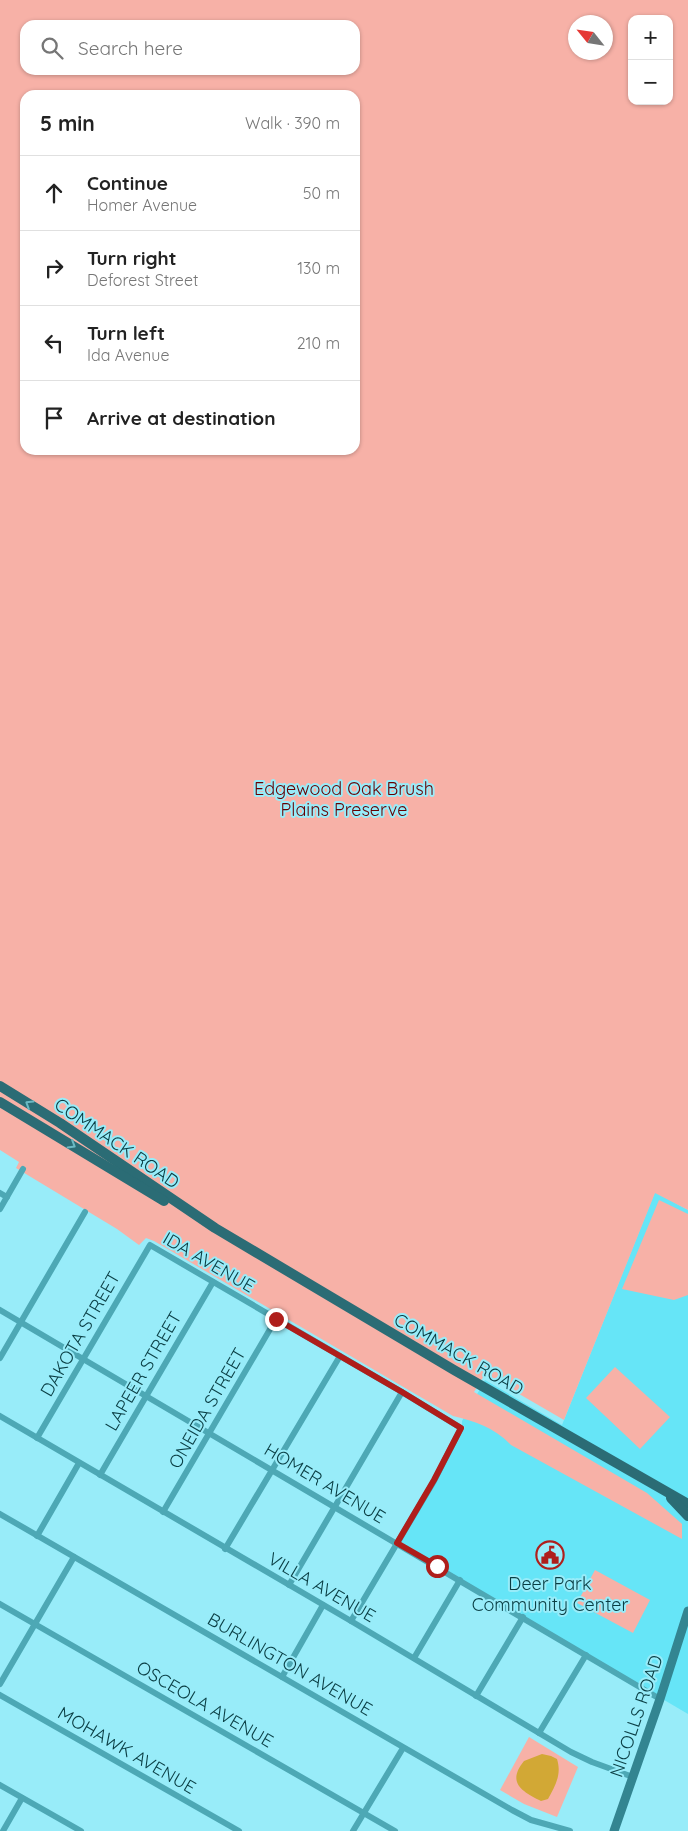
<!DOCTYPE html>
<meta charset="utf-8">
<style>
:root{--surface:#fff;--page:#f2f2f2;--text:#222;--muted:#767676;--line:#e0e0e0}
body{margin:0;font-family:Quicksand,sans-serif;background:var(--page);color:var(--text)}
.controls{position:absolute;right:15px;top:15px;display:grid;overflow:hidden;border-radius:10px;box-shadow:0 1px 4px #0004}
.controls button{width:45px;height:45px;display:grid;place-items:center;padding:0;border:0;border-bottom:1px solid var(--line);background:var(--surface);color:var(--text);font:25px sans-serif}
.compass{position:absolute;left:568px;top:15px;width:45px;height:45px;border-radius:50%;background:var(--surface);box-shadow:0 1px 4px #0004;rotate:300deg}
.stop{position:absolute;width:15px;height:15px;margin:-11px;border:4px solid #af1e1b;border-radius:50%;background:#fff}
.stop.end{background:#af1e1b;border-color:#fff;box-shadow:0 1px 5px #0008}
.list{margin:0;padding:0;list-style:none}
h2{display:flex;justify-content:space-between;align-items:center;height:65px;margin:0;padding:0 20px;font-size:21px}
h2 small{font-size:16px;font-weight:400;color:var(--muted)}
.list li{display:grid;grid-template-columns:32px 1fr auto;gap:15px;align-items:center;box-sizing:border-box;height:75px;padding:0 20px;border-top:1px solid var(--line)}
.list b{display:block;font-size:19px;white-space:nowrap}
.list p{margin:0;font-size:16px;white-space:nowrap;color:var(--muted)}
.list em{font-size:16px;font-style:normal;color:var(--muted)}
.icon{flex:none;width:28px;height:28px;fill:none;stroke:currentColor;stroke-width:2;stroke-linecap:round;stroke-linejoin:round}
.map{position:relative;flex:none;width:688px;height:1831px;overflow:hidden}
.search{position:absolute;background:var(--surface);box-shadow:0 1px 4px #0004;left:20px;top:20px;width:340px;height:55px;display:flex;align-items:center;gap:12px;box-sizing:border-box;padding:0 18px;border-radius:15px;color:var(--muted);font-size:19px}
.panel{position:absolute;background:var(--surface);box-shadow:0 1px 4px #0004;left:20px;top:90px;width:340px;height:365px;border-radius:15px}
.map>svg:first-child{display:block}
.built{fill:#66e5f7}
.green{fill:#f7b1a7;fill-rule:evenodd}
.water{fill:#d2a835}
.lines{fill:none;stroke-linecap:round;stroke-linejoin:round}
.street{stroke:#4da8b5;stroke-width:6}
.secondary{stroke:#338591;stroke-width:9}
.primary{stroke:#2b6c75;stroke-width:10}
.oneway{stroke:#6cb9c4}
.route{stroke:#af1e1b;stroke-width:6}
.labels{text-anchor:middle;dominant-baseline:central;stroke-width:4;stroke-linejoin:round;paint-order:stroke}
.park-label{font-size:18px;fill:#660002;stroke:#98ecf9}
.street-label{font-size:18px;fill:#093d43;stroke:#98ecf9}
.poi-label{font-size:18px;fill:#093d43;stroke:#98ecf9}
</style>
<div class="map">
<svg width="688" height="1831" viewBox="0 0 688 1831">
<rect width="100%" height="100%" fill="#98ecf9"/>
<!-- built -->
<path class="built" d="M655,1192L688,1210V1714L397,1543L465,1427L462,1425V1421L485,1380L562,1425Z"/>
<!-- green -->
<g class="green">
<path d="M0,0H688V1210L655,1193L564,1420L485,1374L474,1392L647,1493L682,1524V1539L511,1445C495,1428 475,1421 453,1416L154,1241L146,1238L139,1245L117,1229L16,1168L19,1162L0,1150ZM632,19H669V101H632ZM576,22H606V52H576ZM25,25H355V70H25ZM25,95H355V450H25Z"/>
<path d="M659,1200L688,1214V1295L674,1300L622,1289Z"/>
<path d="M615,1367L670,1417L640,1449L586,1398Z"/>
<path d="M595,1570L650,1600L633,1633L577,1603Z"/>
<path d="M529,1737L578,1767L557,1817L524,1804L500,1790Z"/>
</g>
<!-- water -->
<path class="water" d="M542,1754L551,1756L557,1759C562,1775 555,1786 548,1799L541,1801C523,1792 506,1783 524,1761Z"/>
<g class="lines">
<!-- street -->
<g class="street">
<path d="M0,1193L7,1197"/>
<path d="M0,1209L23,1169"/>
<path d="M0,1310L660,1699"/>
<path d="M0,1358L85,1212"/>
<path d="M0,1416L351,1621L571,1752L592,1762L633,1777"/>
<path d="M37,1438L150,1245L402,1392L461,1428L434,1481L351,1621"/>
<path d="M100,1475L213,1282"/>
<path d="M163,1512L276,1319"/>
<path d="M0,1514L512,1810L531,1820L570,1831"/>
<path d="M37,1536L79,1463"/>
<path d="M225,1549L340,1356"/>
<path d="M289,1585L402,1392"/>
<path d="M0,1604L395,1831"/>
<path d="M414,1658L460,1580"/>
<path d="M282,1677L323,1605"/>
<path d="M0,1684L74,1557"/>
<path d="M0,1695L239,1831"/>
<path d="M476,1696L523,1617"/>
<path d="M539,1733L586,1655"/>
<path d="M0,1785L81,1831"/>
<path d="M3,1831L22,1798"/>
<path d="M353,1831L403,1748"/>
</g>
<!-- secondary -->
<path class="secondary" d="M614,1831L660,1699L688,1611"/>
<!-- primary -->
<g class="primary">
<path d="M0,1086L60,1123L215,1228L454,1370L688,1504"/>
<path d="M0,1102L164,1201"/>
<path d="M671,1498L688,1516"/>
</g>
</g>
<!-- one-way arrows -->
<defs><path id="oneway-chevron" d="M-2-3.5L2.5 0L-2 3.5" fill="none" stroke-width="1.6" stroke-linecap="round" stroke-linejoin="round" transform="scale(1.25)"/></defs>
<g class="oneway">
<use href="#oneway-chevron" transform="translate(29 1104) rotate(-148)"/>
<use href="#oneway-chevron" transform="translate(72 1145) rotate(31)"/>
</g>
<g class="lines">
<!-- route -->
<path class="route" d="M276,1319L402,1392L461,1428L434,1480L397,1543L437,1566"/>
</g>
<!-- icons -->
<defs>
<g id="civic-ring" transform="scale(1.4375)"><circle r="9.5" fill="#98ecf9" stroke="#af1e1b" stroke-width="1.5"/><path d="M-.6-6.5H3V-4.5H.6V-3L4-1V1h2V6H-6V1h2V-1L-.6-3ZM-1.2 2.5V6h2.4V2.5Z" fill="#af1e1b"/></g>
</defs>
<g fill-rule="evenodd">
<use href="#civic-ring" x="550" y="1555"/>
</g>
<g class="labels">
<!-- park labels -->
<g class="park-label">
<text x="344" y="788">Edgewood Oak Brush<tspan x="344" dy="21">Plains Preserve</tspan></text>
</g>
<!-- street labels -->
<g class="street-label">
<text transform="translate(117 1143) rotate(34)">COMMACK ROAD</text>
<text transform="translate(209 1262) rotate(30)">IDA AVENUE</text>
<text transform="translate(80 1334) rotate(-60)">DAKOTA STREET</text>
<text transform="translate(459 1354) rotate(30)">COMMACK ROAD</text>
<text transform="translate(143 1371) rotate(-60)">LAPEER STREET</text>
<text transform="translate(207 1408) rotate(-60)">ONEIDA STREET</text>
<text transform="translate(325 1483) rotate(31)">HOMER AVENUE</text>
<text transform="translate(322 1587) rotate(30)">VILLA AVENUE</text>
<text transform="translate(290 1664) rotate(30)">BURLINGTON AVENUE</text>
<text transform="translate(205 1704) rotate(30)">OSCEOLA AVENUE</text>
<text transform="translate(636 1716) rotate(-71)">NICOLLS ROAD</text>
<text transform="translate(127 1750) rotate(30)">MOHAWK AVENUE</text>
</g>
<!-- poi labels -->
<g class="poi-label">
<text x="550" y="1583">Deer Park<tspan x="550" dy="21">Community Center</tspan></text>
</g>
</g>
</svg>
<div class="controls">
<button>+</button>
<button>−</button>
</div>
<svg class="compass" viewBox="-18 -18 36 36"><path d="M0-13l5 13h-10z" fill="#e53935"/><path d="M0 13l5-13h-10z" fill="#767676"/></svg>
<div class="stop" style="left:437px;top:1566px"></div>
<div class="stop end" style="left:276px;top:1319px"></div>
<div class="search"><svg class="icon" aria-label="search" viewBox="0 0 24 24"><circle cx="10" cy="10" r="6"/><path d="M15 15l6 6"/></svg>Search here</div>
<section class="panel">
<h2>5 min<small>Walk · 390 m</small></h2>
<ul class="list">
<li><svg class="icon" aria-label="ahead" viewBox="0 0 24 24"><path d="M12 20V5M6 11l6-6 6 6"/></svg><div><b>Continue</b><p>Homer Avenue</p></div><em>50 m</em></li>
<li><svg class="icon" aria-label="right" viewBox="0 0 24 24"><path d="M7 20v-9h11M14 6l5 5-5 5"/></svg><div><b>Turn right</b><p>Deforest Street</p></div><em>130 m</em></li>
<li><svg class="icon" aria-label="left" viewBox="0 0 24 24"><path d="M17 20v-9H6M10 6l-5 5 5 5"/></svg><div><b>Turn left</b><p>Ida Avenue</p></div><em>210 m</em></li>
<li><svg class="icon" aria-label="arrive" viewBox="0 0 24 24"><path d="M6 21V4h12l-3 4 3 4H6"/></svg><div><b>Arrive at destination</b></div></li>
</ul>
</section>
</div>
